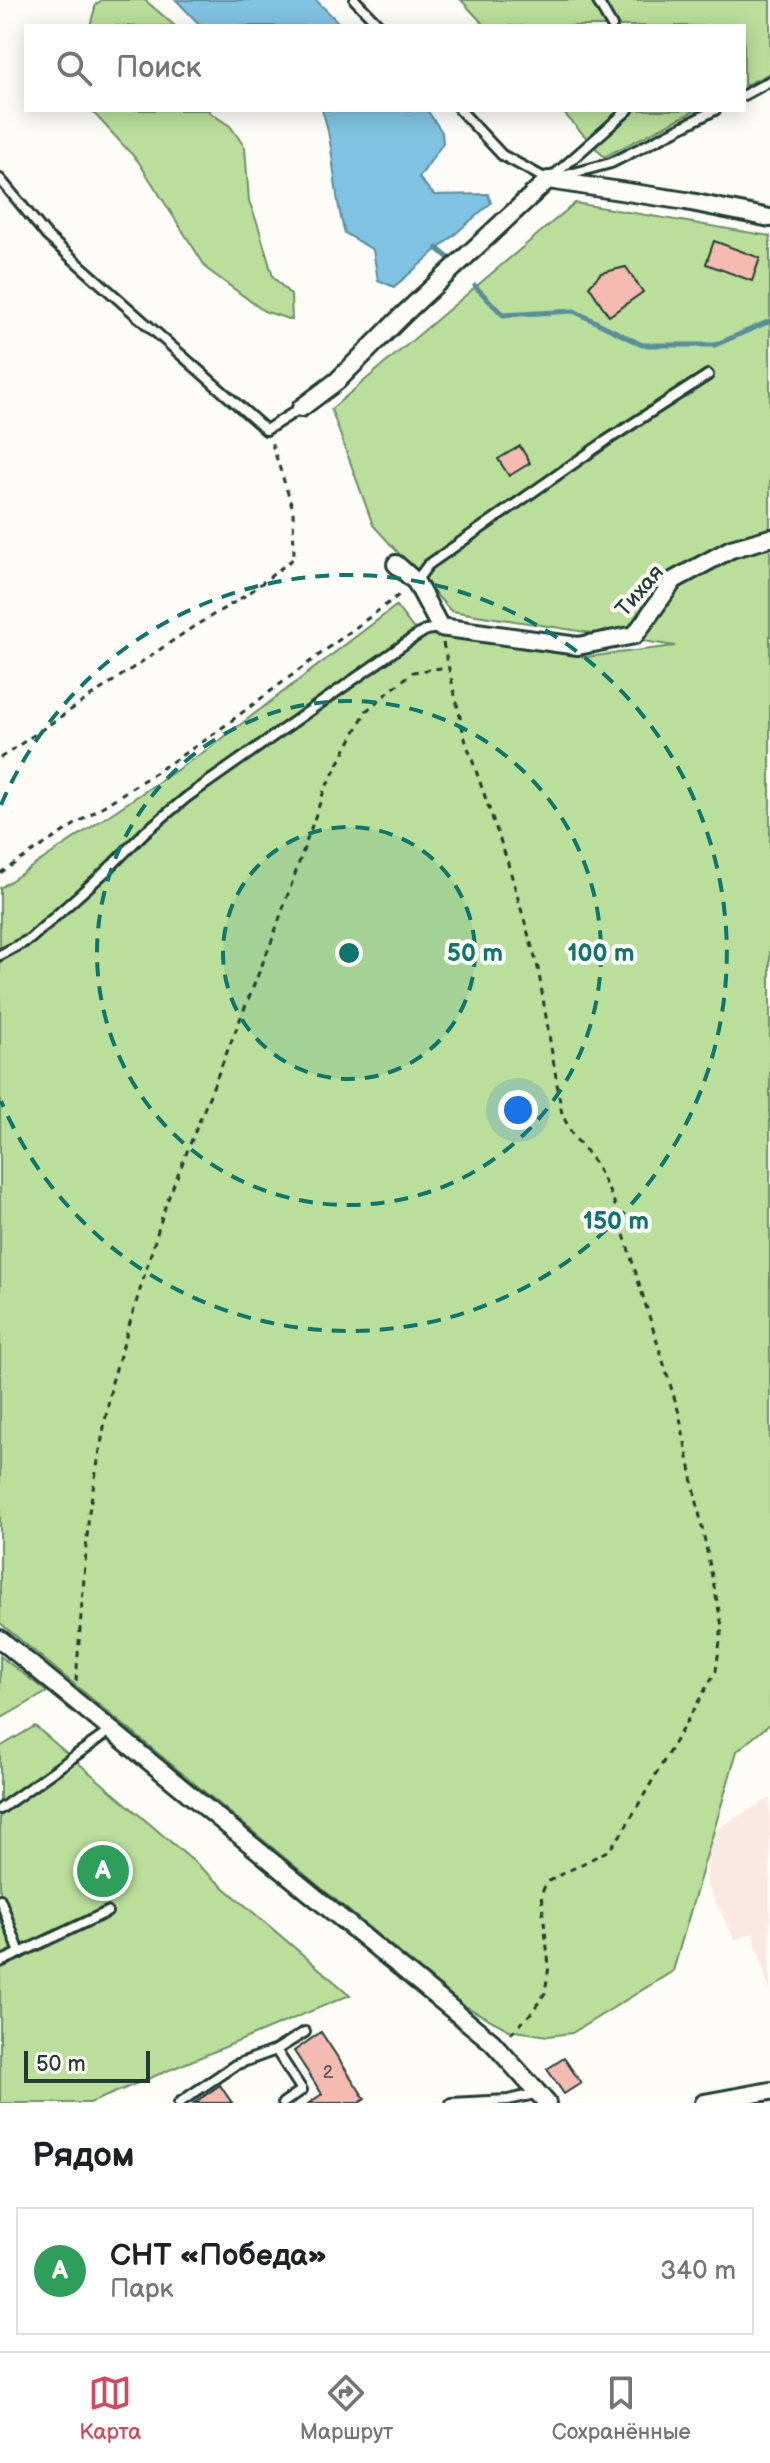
<!DOCTYPE html>
<html lang="ru">
<meta charset="utf-8">
<style>
:root{--surface:#fff;--page:#f6f6f6;--text:#202124;--muted:#757577;--line:#e0e0e0;--accent:#d1495b}
body{margin:0;font-family:"Balsamiq Sans",sans-serif;background:var(--page);color:var(--text)}
.scale{position:absolute;left:24px;bottom:20px;width:126px;box-sizing:border-box;padding-left:8px;border:4px solid #1f3d34;border-top:0;font-size:22px;line-height:28px;white-space:nowrap;color:#1f3d34;-webkit-text-stroke:6px #fdfcf7;paint-order:stroke}
.you{position:absolute;left:518px;top:1110px;width:28px;height:28px;margin:-20px;border:6px solid #fff;border-radius:50%;background:#1a73e8;box-shadow:0 0 0 12px #1a73e833}
.badge{display:grid;place-items:center;width:52px;height:52px;border-radius:50%;background:var(--accent);color:#fff;font-size:26px;font-weight:700}
.pin{position:absolute;translate:-50% -50%;border:4px solid #fff;box-shadow:0 2px 8px #0006}
.list{margin:0;padding:0;list-style:none}
h2{display:flex;justify-content:space-between;align-items:center;height:104px;margin:0;padding:0 32px;font-size:34px}
h2 small{font-size:26px;font-weight:400;color:var(--muted)}
.list li{display:grid;grid-template-columns:52px 1fr auto;gap:24px;align-items:center;box-sizing:border-box;height:128px;margin:0 16px 16px;padding:0 16px;border:2px solid var(--line);border-radius:0px}
.list b{display:block;font-size:30px;white-space:nowrap}
.list p{margin:0;font-size:26px;white-space:nowrap;color:var(--muted)}
.list em{font-size:26px;font-style:normal;color:var(--muted)}
.icon{flex:none;width:44px;height:44px;fill:none;stroke:currentColor;stroke-width:2;stroke-linecap:round;stroke-linejoin:round}
.map{position:relative;flex:none;width:770px;height:2103px;overflow:hidden}
.search{position:absolute;background:var(--surface);box-shadow:0 4px 20px #0003;left:24px;right:24px;top:24px;height:88px;display:flex;align-items:center;gap:20px;box-sizing:border-box;padding:0 28px;border-radius:0px;color:var(--muted);font-size:30px}
.sheet{height:248px;background:var(--surface)}
nav{display:flex;justify-content:space-around;align-items:center;box-sizing:border-box;height:112px;border-top:2px solid var(--line);background:var(--surface);font-size:22px;color:var(--muted)}
nav a{display:grid;justify-items:center;gap:4px}
nav .on{color:var(--accent)}
.map>svg:first-child{display:block}
.built{fill:#fbe8e2}
.green{fill:#b9df9a;stroke:#6c8e67;stroke-width:2}
.water{fill:#80c2e1;stroke:#598d9c;stroke-width:2}
.lines{fill:none;stroke-linecap:round;stroke-linejoin:round}
.stream{stroke:#598d9c;stroke-width:5}
.building{fill:#f5bab0;stroke:#1f3d34;stroke-width:2}
.lane-casing{stroke:#1f3d34;stroke-width:14}
.street-casing{stroke:#1f3d34;stroke-width:22}
.path{stroke:#1f3d34;stroke-width:3;stroke-dasharray:6 6;stroke-linecap:butt}
.lane{stroke:#fdfcf7;stroke-width:8}
.street{stroke:#fdfcf7;stroke-width:16}
.ring{fill:none;stroke:#0f766e;stroke-width:4;stroke-dasharray:14 10}
.labels{text-anchor:middle;dominant-baseline:central;stroke-width:8;stroke-linejoin:round;paint-order:stroke}
.number-label{font-size:18px;fill:#545c53}
.street-label{font-size:22px;fill:#1f3d34;stroke:#fdfcf7}
.centre{fill:#0f766e;stroke:#fdfcf7;stroke-width:4}
.ring-label{font-size:24px;text-anchor:middle;font-weight:bold;fill:#0f766e;stroke:#fdfcf7;stroke-width:8;stroke-linejoin:round;paint-order:stroke}
</style>
<div class="map">
<svg width="770" height="2103" viewBox="0 0 770 2103">
<rect width="100%" height="100%" fill="#fdfcf7"/>
<filter id="ink" filterUnits="userSpaceOnUse"><feTurbulence type="fractalNoise" baseFrequency=".0125" numOctaves="2"/><feDisplacementMap in="SourceGraphic" scale="16" xChannelSelector="R" yChannelSelector="G"/><feConvolveMatrix kernelMatrix="1 2 1 2 8 2 1 2 1" color-interpolation-filters="sRGB"/></filter>
<g filter="url(#ink)">
<!-- built -->
<path class="built" d="M770,1798V1992L753,1933L735,1940L707,1885L706,1835Z"/>
<!-- green -->
<g class="green">
<path d="M102,0H145L175,26H90L96,4Z"/>
<path d="M461,0H770V73L744,86V26H485Z"/>
<path d="M91,110H210L209,112L230,126L245,147L249,201L258,225L273,277L291,295L292,320L264,311L207,269L138,161Z"/>
<path d="M561,110H696L604,157Z"/>
<path d="M575,203L770,236V1724L737,1751L673,1971L572,2033L548,2036L509,2030L463,2005L0,1623V888L211,747L396,606L413,628L586,657L675,646L451,611L373,525L331,409Z"/>
<path d="M0,1656L47,1692L0,1719Z"/>
<path d="M35,1726L350,1995L90,2103H0V1747Z"/>
</g>
<!-- water -->
<g class="water">
<path d="M176,0H316L342,26H201Z"/>
<path d="M322,110H427L442,132L443,143L419,178L434,195L488,194L491,203L394,287L378,280L373,250L345,233C332,193 336,149 322,110Z"/>
</g>
<g class="lines">
<!-- stream -->
<g class="stream">
<path d="M437,248L451,260"/>
<path d="M475,286L503,315L574,311L642,345H715L770,321"/>
</g>
</g>
<!-- building -->
<g class="building">
<path d="M714,241L760,258L752,281L706,264Z"/>
<path d="M626,267L643,292L609,316L589,286L601,273Z"/>
<path d="M520,446L530,463L509,476L498,459Z"/>
<path d="M321,2032L365,2099L359,2103H309L322,2094L294,2051Z"/>
<path d="M564,2058L581,2083L564,2094L547,2069Z"/>
<path d="M220,2085L232,2103H194Z"/>
</g>
<g class="lines">
<!-- lane casing -->
<g class="lane-casing">
<g id="lane">
<path d="M355,0L380,26"/>
<path d="M597,0L612,26"/>
<path d="M744,95L770,81"/>
<path d="M460,110L502,155L548,180L611,163L715,110"/>
<path d="M552,177L628,110"/>
<path d="M0,179L47,236L266,430L301,408"/>
<path d="M416,581L428,565L606,441L708,375"/>
<path d="M0,955L30,939L106,871L145,832L187,797L410,640L426,630L439,628"/>
<path d="M0,1809L110,1731"/>
<path d="M0,1899L20,1953L0,1962"/>
<path d="M20,1953L107,1912"/>
<path d="M276,2050L302,2090L283,2103"/>
<path d="M179,2103L235,2065L276,2050L305,2032"/>
<path d="M451,2103L508,2100L539,2093"/>
</g>
</g>
<!-- street casing -->
<g class="street-casing">
<g id="street">
<path d="M301,408L337,381L404,314L548,180L686,201L770,218"/>
<path d="M396,564L416,582L440,627L578,646L635,635L674,580L731,549L770,538"/>
<path d="M0,1639L492,2042L547,2103"/>
<path d="M704,2103L770,2091"/>
</g>
</g>
<!-- path -->
<g class="path">
<path d="M443,643L465,739L507,860L538,968L562,1114L572,1134L594,1162L613,1199L679,1413L722,1626L716,1671L622,1833L609,1850L547,1882L541,1894L549,1966L545,1993L532,2012L507,2038"/>
<path d="M0,758L193,627L248,594L294,558L293,509L271,441"/>
<path d="M0,873L207,739L403,592"/>
<path d="M76,1681L89,1512L112,1382L166,1204L272,940L324,791L366,711L413,672L448,667"/>
</g>
<!-- lane -->
<use href="#lane" class="lane"/>
<!-- street -->
<use href="#street" class="street"/>
</g>
</g>
<!-- distance rings -->
<circle cx="349" cy="953" r="126" fill="#0f766e" fill-opacity=".12"/>
<g class="ring">
<circle cx="349" cy="953" r="126"/>
<circle cx="349" cy="953" r="252"/>
<path d="M1 805A378 378 0 1 1 1 1101"/>
</g>
<g class="labels">
<!-- number labels -->
<g class="number-label">
<text x="328" y="2072">2</text>
</g>
<!-- street labels -->
<g class="street-label">
<text transform="translate(640 591) rotate(-49)">Тихая</text>
</g>
</g>
<circle cx="349" cy="953" r="12" class="centre"/>
<g class="ring-label">
<text x="475" y="961">50 m</text>
<text x="601" y="961">100 m</text>
<text x="616" y="1229">150 m</text>
</g>
</svg>
<div class="scale">50 m</div>
<div class="you"></div>
<div class="pin badge" style="left:103px;top:1871px;background:#2e9e5b">A</div>
<div class="search"><svg class="icon" aria-label="search" viewBox="0 0 24 24"><circle cx="10" cy="10" r="6"/><path d="M15 15l6 6"/></svg>Поиск</div>
</div>
<section class="sheet">
<h2>Рядом<small></small></h2>
<ul class="list">
<li><span class="badge" style="background:#2e9e5b">A</span><div><b>СНТ «Победа»</b><p>Парк</p></div><em>340 m</em></li>
</ul>
</section>
<nav>
<a class="on"><svg class="icon" aria-label="map" viewBox="0 0 24 24"><path d="M3 6l6-2 6 2 6-2v14l-6 2-6-2-6 2zM9 4v14M15 6v14"/></svg>Карта</a>
<a><svg class="icon" aria-label="directions" viewBox="0 0 24 24"><path d="M12 3l9 9-9 9-9-9zM9 14v-3h6M13 9l2 2-2 2"/></svg>Маршрут</a>
<a><svg class="icon" aria-label="saved" viewBox="0 0 24 24"><path d="M7 4h10v16l-5-4-5 4z"/></svg>Сохранённые</a>
</nav>
